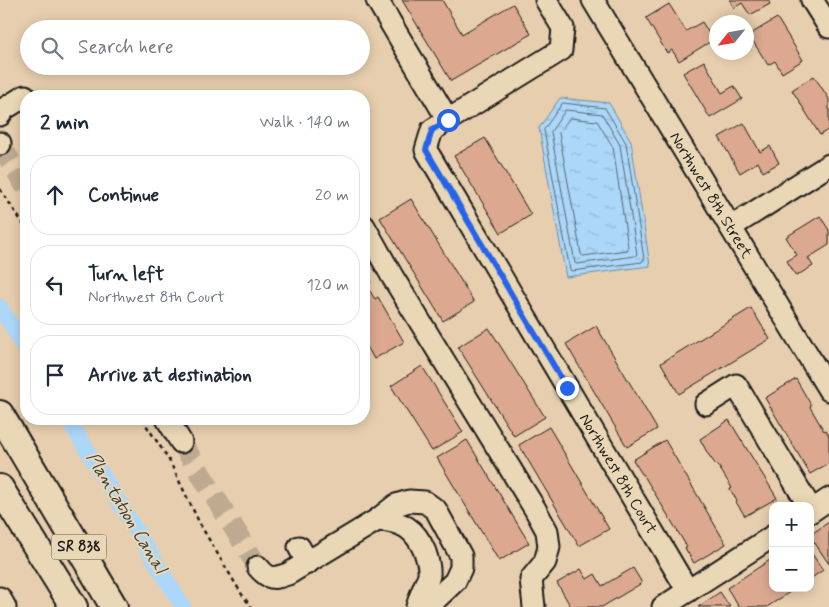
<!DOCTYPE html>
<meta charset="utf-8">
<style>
:root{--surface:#fff;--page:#f6f6f7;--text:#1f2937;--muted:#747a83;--line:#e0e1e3}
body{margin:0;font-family:Mynerve,sans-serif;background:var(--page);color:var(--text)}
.controls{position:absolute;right:15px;bottom:15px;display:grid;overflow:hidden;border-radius:10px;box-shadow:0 2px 12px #0003}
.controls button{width:45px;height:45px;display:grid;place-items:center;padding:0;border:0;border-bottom:1px solid var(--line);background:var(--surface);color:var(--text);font:25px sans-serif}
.compass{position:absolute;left:709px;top:15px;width:45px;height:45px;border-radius:50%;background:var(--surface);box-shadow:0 2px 12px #0003;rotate:239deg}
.stop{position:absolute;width:15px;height:15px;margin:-11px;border:4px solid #2563eb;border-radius:50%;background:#fff}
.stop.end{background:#2563eb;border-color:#fff;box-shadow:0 1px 5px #0008}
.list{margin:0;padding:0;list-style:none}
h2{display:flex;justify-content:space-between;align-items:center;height:65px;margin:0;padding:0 20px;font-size:21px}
h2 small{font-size:16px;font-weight:400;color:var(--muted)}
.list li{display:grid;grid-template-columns:32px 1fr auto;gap:15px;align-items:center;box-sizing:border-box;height:80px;margin:0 10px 10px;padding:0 10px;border:1px solid var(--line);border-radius:20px}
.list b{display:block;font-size:19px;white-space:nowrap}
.list p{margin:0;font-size:16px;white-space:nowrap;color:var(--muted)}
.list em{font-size:16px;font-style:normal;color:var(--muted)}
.icon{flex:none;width:28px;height:28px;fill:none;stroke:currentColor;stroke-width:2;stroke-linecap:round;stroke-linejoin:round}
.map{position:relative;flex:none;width:829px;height:607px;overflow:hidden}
.search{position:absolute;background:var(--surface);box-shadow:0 2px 12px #0003;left:20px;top:20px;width:350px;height:55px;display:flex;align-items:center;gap:12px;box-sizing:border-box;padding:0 18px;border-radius:28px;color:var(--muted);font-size:19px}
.panel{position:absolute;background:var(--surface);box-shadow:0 2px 12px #0003;left:20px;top:90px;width:350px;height:335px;border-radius:20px}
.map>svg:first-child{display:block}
.water{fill:url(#water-ripples);stroke:#728ca0}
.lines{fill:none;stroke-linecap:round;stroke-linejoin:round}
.shore{stroke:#566774;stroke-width:1}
.canal{stroke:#acd7f8;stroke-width:16}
.building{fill:#dca990;stroke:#1c1c1c}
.minor-tunnel{stroke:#beaa91;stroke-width:21;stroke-dasharray:21 11;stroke-linecap:butt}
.minor-casing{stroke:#1c1c1c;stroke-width:25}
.major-casing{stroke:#1c1c1c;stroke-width:30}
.path{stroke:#1c1c1c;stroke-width:2.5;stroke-dasharray:4 4;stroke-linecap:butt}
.minor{stroke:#ead7b5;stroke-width:21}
.major{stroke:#ead7b5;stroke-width:26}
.route{stroke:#2563eb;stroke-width:6}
.labels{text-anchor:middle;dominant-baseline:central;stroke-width:4;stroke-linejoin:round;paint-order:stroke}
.shield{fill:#ead7b5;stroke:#5a544a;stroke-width:1}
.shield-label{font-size:15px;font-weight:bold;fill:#1c1c1c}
.street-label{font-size:16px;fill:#1c1c1c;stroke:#ead7b5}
.water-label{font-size:18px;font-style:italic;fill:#394148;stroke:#ead7b5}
</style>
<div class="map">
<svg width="829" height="607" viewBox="0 0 829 607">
<defs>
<pattern id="water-ripples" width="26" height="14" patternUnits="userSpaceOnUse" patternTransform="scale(1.25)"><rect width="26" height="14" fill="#acd7f8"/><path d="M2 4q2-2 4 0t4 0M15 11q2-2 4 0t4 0" fill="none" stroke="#93b8d4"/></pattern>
</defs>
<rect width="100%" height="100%" fill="#e7ceae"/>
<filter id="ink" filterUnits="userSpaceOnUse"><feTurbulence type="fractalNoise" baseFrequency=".02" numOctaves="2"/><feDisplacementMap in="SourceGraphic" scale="10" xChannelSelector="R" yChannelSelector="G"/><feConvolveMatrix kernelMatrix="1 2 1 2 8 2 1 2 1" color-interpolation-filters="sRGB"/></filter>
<g filter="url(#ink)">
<!-- water -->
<path class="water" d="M560,98L609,103L631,141L650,266L566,277L539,128Z"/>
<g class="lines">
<!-- shore -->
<g class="shore">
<path d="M563,103L605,108L626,143L644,259L642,262L572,271L570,270L544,130Z"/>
<path d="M566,110L602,114L620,145L637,254L635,256L577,264L575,263L551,132Z"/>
<path d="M570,118L597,121L613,147L628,247L627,250L583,256L581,254L559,133Z"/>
</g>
<!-- canal -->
<g class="canal">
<path d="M0,307L26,350"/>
<path d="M68,419L183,607"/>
</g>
</g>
<!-- building -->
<g class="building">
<path d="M402,0H442L462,34L513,4L531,34L451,81Z"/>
<path d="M730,0H768L770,4L750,15L742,3L734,8Z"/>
<path d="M669,4L686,31L702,22L713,40L679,61L672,50L667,53L646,18Z"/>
<path d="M777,18L803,60L782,73L775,61L768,65L749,35Z"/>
<path d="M704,61L722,93L734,86L742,99L710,118L683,73Z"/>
<path d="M814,76L829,99V129L820,135L792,90Z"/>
<path d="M744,123L760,152L770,146L779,163L763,172L758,162L740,173L719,137Z"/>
<path d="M485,138L531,215L501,233L454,156Z"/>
<path d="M411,199L474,302L443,321L380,218Z"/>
<path d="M820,216L829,230V245L808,258L813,266L796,276L787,261L797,255L786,237Z"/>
<path d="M364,270L371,282L366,285L375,299L378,297L404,342L374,359L364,341Z"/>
<path d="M751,308L770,339L679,394L661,363Z"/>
<path d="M596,326L657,429L627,447L566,344Z"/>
<path d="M489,328L545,417L514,436L458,347Z"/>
<path d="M422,366L463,432L432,451L391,386Z"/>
<path d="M796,379L811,405L810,407L824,431L826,430L829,436V463L810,474L765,398Z"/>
<path d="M729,420L777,498L745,516L736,502L737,501L730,489L732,488L717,464L716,465L708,454L700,439Z"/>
<path d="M549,427L609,529L579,546L519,445Z"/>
<path d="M467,440L529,543L499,561L437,458Z"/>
<path d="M665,440L726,544L694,563L685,548L687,547L643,474H642L633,460Z"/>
<path d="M829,522V564L810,536V535Z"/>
<path d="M810,551L823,570L810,579Z"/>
<path d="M773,558V588H796L767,607H739L727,588Z"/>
<path d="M633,568L642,583L602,607H571L557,583L581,569L587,579L595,574L602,586Z"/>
<path d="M720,592L730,607H698Z"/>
</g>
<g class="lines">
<!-- minor-tunnel -->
<g class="minor-tunnel">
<path d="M0,144L26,187"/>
<path d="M181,442L258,567"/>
</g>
<!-- minor casing -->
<g class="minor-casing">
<g id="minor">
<path d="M377,0L448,120"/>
<path id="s1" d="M546,0L563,28L561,50L432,130L426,150L688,591"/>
<path id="s2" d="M593,0L829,390"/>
<path d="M812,0L829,27"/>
<path d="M0,115L4,109L25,96"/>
<path d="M0,143V144"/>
<path d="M364,226L392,276L535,509L547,531L549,547L545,562L531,579L534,607"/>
<path d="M731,227L829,165"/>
<path d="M706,404L736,385L809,506"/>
<path d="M167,419L181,442"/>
<path d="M810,512L829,499"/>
<path d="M377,520C402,521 415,528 425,552C427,558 430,567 429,575C429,578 426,582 425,585C422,592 419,600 417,607"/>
<path d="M299,547L308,563"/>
<path d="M258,567C269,580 273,579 288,574L377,520L396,505L409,501L425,502L436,510L461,556V568L455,581L435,600L432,607"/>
<path d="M0,598L5,607"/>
<path d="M663,607L773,536"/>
</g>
</g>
<!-- major casing -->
<g class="major-casing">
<g id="major">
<path d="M0,414L114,607"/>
<path d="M0,488L74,607"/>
</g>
</g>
<!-- path -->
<g class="path">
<path d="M0,189L26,228"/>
<path d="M142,419L168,458L201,526L241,593L251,607"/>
</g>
<!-- minor -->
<use href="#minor" class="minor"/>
<!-- major -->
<use href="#major" class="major"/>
</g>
</g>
<g class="lines" filter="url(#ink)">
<!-- route -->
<path class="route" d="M448,120L432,130L426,150L567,388"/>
</g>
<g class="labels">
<!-- shield labels -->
<rect class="shield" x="51.5" y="534.5" width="55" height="25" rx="4"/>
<g class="shield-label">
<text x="79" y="547">SR 838</text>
</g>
<!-- street labels -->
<g class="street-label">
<text stroke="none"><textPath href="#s2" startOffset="228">Northwest 8th Street</textPath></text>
<text stroke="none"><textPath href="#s1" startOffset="604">Northwest 8th Court</textPath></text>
</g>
<!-- water labels -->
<g class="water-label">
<text transform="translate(126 513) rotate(59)">Plantation Canal</text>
</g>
</g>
</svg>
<div class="controls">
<button>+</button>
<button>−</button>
</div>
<svg class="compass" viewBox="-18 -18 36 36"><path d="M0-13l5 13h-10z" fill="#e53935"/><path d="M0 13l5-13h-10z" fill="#747a83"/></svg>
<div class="stop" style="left:448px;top:120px"></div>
<div class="stop end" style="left:567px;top:388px"></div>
<div class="search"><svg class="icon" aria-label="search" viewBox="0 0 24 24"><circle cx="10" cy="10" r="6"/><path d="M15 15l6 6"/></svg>Search here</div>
<section class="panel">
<h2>2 min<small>Walk · 140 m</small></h2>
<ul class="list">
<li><svg class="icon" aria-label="ahead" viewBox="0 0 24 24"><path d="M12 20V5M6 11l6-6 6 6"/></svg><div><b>Continue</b></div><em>20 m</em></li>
<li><svg class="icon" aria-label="left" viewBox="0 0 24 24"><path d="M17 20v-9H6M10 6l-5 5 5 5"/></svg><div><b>Turn left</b><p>Northwest 8th Court</p></div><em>120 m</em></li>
<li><svg class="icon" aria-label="arrive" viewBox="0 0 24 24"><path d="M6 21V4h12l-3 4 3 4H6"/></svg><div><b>Arrive at destination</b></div></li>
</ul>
</section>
</div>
